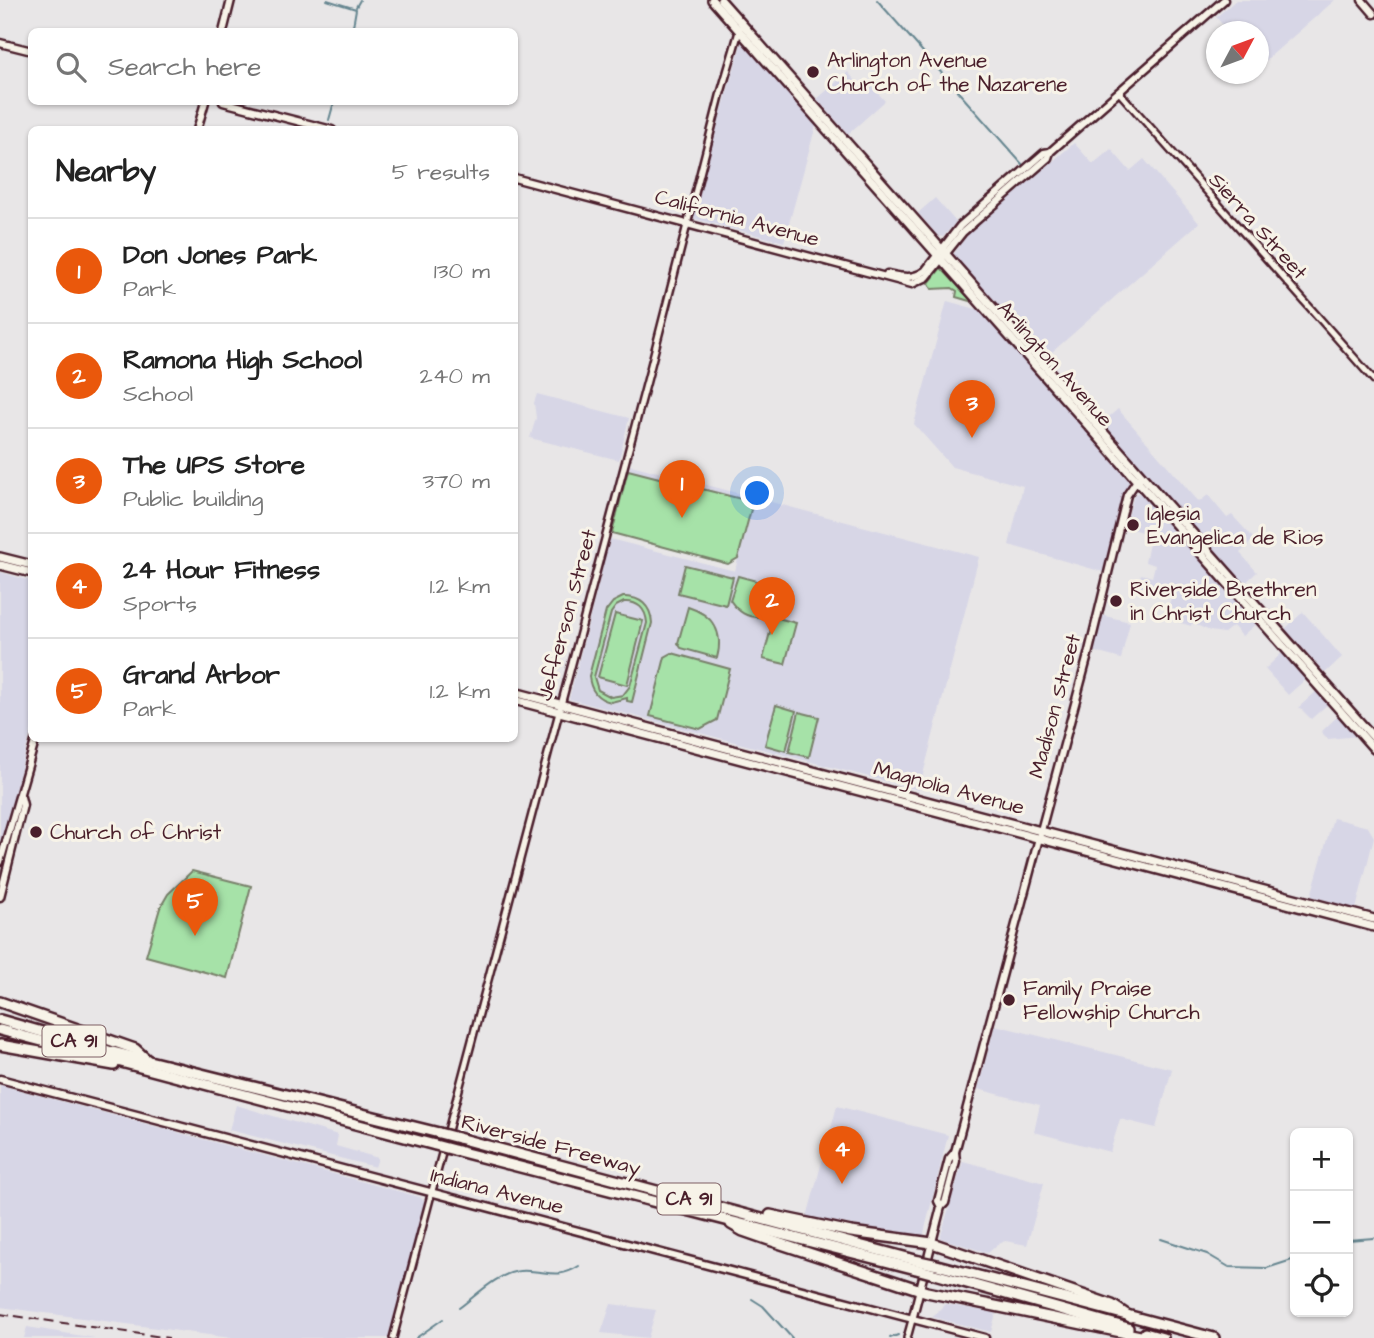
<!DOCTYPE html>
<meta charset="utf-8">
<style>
:root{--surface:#fff;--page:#f2f2f2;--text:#222;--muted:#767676;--line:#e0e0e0;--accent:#ea580c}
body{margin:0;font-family:"Architects Daughter",sans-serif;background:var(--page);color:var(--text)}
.controls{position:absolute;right:21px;bottom:21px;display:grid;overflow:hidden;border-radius:10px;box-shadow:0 2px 5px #0004}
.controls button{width:63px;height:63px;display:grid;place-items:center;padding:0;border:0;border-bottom:2px solid var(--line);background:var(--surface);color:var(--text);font:35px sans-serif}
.compass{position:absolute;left:1206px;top:21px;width:63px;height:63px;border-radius:50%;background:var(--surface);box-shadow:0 2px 5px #0004;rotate:49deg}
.you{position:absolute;left:758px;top:494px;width:24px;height:24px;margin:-18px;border:5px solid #fff;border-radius:50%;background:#1a73e8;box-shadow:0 0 0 10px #1a73e833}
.badge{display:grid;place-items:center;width:46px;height:46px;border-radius:50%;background:var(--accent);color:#fff;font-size:23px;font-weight:700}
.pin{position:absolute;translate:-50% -58px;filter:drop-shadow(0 2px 4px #0008)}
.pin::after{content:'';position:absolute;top:37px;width:24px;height:21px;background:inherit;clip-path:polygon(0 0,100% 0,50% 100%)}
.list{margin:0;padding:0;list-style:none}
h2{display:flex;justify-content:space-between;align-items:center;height:91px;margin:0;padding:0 28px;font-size:30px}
h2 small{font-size:23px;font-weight:400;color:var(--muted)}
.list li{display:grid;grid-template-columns:46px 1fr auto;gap:21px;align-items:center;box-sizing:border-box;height:105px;padding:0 28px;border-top:2px solid var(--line)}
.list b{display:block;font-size:26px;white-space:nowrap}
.list p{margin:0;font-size:23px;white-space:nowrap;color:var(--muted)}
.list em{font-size:23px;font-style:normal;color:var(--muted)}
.icon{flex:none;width:38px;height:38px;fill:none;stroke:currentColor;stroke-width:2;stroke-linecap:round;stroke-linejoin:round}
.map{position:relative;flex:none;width:1374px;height:1338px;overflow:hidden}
.search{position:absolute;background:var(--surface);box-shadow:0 2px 5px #0004;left:28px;top:28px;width:490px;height:77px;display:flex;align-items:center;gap:18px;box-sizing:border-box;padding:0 24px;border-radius:10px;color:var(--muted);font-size:26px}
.panel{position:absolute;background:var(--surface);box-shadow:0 2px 5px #0004;left:28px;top:126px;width:490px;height:616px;border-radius:10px}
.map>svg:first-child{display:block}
.built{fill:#d7d6e6}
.green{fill:#a6e2a8;stroke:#78806a;stroke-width:2;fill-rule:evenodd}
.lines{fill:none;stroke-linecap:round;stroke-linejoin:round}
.stream{stroke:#668690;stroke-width:2}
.tertiary-casing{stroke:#4a1f2b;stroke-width:10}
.secondary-casing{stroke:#4a1f2b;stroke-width:11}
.primary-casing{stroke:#4a1f2b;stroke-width:12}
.motorway-casing{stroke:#4a1f2b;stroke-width:14}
.tertiary{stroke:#f7f3e8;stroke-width:5}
.secondary{stroke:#f7f3e8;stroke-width:6}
.primary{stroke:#f7f3e8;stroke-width:7}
.motorway{stroke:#f7f3e8;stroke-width:9}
.rail{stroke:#4a1f2b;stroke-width:2;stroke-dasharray:10 5;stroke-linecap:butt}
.motorway-bridge-casing{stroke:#4a1f2b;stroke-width:14;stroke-linecap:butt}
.motorway-bridge{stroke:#f7f3e8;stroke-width:9}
.poi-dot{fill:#4a1f2b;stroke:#f7f3e8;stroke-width:2.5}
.labels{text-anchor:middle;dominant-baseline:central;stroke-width:6;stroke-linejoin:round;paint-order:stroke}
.shield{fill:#f7f3e8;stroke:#7e5f64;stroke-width:2}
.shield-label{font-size:19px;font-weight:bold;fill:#4a1f2b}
.poi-label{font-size:21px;fill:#4a1f2b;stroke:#f7f3e8;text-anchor:start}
.street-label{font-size:21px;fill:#4a1f2b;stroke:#f7f3e8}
</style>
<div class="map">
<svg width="1374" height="1338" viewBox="0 0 1374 1338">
<rect width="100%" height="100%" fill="#e8e6e7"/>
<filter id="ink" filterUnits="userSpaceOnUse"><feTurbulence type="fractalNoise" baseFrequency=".0143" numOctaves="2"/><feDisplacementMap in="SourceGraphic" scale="14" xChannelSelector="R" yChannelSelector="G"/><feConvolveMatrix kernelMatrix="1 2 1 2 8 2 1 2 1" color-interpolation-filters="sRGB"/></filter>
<g filter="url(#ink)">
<!-- built -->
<g class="built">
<path d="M1236,0H1335L1259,66L1258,32L1228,31L1216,17Z"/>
<path d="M742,41L816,125L784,242L691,218Z"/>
<path d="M848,72L861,87L868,82L885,101L848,134L817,99Z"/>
<path d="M1074,143L1093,164L1111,149L1130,171L1144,159L1199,223L1043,360L953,255L968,234Z"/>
<path d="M935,198L956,222L943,237L938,236L918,213Z"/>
<path d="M947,301L980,310L1052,392L1051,395L1053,394L1129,480L1103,572L1009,545L1023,486L952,467L914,424Z"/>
<path d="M537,394L629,418L619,460L530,438L536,418L534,403Z"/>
<path d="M1118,409L1199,502L1208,495L1227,518L1232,515L1254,539L1240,553L1257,572L1243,585L1109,432L1103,422Z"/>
<path d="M631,465L979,557L919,790L569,699L610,539L735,571L752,502L629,471Z"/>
<path d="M1137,493L1143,494L1258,622L1242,636L1233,626L1224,633L1210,631L1192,623L1191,626L1165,618L1172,594L1138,585L1141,574L1152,577L1155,565L1145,562L1151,535L1125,527L1134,495Z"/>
<path d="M0,572L31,581L32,728L0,845Z"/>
<path d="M1303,612L1342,657L1325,673L1285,629Z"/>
<path d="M1101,615L1130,622L1121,659L1092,651Z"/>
<path d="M1283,652L1307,678L1288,695L1265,669Z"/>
<path d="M1318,690L1329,703L1311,719L1299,707Z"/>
<path d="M1339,715L1358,736L1328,739L1321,732Z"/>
<path d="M1333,818L1368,827L1374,837L1356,909L1311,896Z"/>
<path d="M995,1025L1172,1069L1156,1128L1120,1119L1110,1152L1034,1132L1040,1105L978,1089Z"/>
<path d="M0,1085L420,1197L425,1202L388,1338H231L0,1307Z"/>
<path d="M236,1105L338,1135L336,1146L378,1158L375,1167L229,1130Z"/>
<path d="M837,1106L948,1135L923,1237L807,1217Z"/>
<path d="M963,1161L1044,1183L1027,1245L1005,1241L997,1245L988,1253L940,1238Z"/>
<path d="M611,1304L656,1310L648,1338L601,1333Z"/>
<path d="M945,1304L996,1313L991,1332L932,1317Z"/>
<path d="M27,1327L95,1338H24Z"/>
</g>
<!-- green -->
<g class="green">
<path d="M941,268L944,271L973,302L956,297L957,291L952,288L932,289L929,283Z"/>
<path d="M628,470L753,502L738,558L728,564L612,533Z"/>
<path d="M685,565L733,577L726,605L678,593Z"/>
<path d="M738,576L764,583L768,591L761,617C747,618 738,612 730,600Z"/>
<path d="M623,597C640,596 651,606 652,623L632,702L627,701V698L611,702C597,699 590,690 589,676L606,611L613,602ZM624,602C638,601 646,609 647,623L630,686L623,695L611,697L598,690L594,677L611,613L616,606Z"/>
<path d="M688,607C713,615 724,632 717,658L681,648L678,643Z"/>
<path d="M615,614L643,621L627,685L598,677Z"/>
<path d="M774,617L796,623L785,664L763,659Z"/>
<path d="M672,653L730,669L717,720L700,729L650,716L665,657Z"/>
<path d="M776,705L796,711L786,751L765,745Z"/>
<path d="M799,712L819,717L809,757L789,752Z"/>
<path d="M192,871L251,886L227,978L146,956L160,908L168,894Z"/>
</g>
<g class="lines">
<!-- stream -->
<g class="stream">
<path d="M327,0L356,9L352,32"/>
<path d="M877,0L1022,164"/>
<path d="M356,7L360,0"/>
<path d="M329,120L334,102"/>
<path d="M1161,1239L1207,1254L1229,1267L1267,1268L1295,1259"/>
<path d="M1348,1240L1374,1238"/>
<path d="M752,1299L763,1306L792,1338"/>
<path d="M459,1308C476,1296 497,1273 520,1271C544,1269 556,1281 579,1266"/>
<path d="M416,1338L443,1319"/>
<path d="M890,1338L898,1335"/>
</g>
<!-- tertiary casing -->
<g class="tertiary-casing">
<g id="tertiary">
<path d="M1119,92L1374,380"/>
<path d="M393,1338L648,377L720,96L740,28"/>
<path d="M907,1338L912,1320"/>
</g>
</g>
<!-- secondary casing -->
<g class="secondary-casing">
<g id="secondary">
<path d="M1362,0L1374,14"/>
<path d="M223,32L231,0"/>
<path d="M0,43L32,51"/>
<path d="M223,102L332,130"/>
<path d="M197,130L205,102"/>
<path d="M514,178L912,284L927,277L963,232L1048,158L1050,152"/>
<path d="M887,274C902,277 912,280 925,271L960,226L1044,153L1050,152L1224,0"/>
<path d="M0,862L36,738"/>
<path d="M0,897L23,805L21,797"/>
<path d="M0,1079L985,1338"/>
<path d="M941,1207L938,1201L949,1159L955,1152L1088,655L1127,495L1138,479"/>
<path d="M912,1320L941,1207L945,1203L956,1161L955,1152"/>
</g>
</g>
<!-- primary casing -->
<g class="primary-casing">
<g id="primary">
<path d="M712,0L1374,749"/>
<path d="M721,0L1374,738"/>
<path d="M0,557L32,565"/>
<path d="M0,565L32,573"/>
<path d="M514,692L1374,919"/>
<path d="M514,700L1374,927"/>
</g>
</g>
<!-- motorway casing -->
<g class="motorway-casing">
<g id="motorway">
<path d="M0,1002L135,1049L147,1060"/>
<path d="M0,1020L109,1051L439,1133"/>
<path d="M0,1030L435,1145"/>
<path d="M0,1045L114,1065"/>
<path d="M458,1138L919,1261"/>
<path d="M454,1150L916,1269"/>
<path d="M770,1215L851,1232L932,1243L1112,1305L1130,1317"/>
<path d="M731,1224L743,1231L766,1239L927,1292L1150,1338"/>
<path d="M933,1264L1214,1338"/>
<path d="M931,1273L1128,1328"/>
<path d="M1145,1333L1163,1338"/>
</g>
</g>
<!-- tertiary -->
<use href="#tertiary" class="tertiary"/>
<!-- secondary -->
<use href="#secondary" class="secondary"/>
<!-- primary -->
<use href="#primary" class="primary"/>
<!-- motorway -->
<use href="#motorway" class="motorway"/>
<!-- rail -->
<path class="rail" d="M0,1314L169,1338"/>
<!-- motorway-bridge casing -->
<g class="motorway-bridge-casing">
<g id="motorway-bridge">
<path d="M439,1133L458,1138"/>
<path d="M435,1145L454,1150"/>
<path d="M919,1261L933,1264"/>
<path d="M916,1269L931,1273"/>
</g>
</g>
<!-- motorway-bridge -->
<use href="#motorway-bridge" class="motorway-bridge"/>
</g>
</g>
<!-- markers -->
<g class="poi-dot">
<circle cx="813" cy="72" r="7"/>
<circle cx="1133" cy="525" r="7"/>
<circle cx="1116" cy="601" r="7"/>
<circle cx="36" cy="832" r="7"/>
<circle cx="1009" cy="1000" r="7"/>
</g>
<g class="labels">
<!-- shield labels -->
<g class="shield">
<rect x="42.5" y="1025.5" width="63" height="31" rx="5"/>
<rect x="657.5" y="1183.5" width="63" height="31" rx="5"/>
</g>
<g class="shield-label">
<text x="74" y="1041">CA 91</text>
<text x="689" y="1199">CA 91</text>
</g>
<!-- poi labels -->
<g class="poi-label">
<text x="827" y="60">Arlington Avenue<tspan x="827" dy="24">Church of the Nazarene</tspan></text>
<text x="1147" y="513">Iglesia<tspan x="1147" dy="24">Evangelica de Rios</tspan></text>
<text x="1130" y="589">Riverside Brethren<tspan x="1130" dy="24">in Christ Church</tspan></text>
<text x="50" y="832">Church of Christ</text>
<text x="1023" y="988">Family Praise<tspan x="1023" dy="24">Fellowship Church</tspan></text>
</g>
<!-- street labels -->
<g class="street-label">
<text transform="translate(737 218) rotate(15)">California Avenue</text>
<text transform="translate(1258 226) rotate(48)">Sierra Street</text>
<text transform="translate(1055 364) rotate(48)">Arlington Avenue</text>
<text transform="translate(567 615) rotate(-75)">Jefferson Street</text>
<text transform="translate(1055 706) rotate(-75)">Madison Street</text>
<text transform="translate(949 788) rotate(15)">Magnolia Avenue</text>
<text transform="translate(551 1145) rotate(15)">Riverside Freeway</text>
<text transform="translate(497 1191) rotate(14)">Indiana Avenue</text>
</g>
</g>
</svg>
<div class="controls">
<button>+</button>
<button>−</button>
<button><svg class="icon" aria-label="locate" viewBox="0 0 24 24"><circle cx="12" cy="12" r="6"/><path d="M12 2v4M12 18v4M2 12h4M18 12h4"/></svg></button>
</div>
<svg class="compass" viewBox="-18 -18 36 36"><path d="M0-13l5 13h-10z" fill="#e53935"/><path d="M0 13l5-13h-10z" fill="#767676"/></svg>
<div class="you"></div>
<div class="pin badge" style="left:682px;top:518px">1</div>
<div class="pin badge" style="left:772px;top:635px">2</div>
<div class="pin badge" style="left:972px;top:438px">3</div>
<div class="pin badge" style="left:842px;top:1184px">4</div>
<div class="pin badge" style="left:195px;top:936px">5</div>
<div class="search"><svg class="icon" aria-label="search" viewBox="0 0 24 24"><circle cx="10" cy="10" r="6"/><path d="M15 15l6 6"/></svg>Search here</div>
<section class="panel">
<h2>Nearby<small>5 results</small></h2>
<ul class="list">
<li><span class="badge">1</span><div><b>Don Jones Park</b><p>Park</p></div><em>130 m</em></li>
<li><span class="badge">2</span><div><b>Ramona High School</b><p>School</p></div><em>240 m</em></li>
<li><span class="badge">3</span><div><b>The UPS Store</b><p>Public building</p></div><em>370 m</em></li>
<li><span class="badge">4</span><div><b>24 Hour Fitness</b><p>Sports</p></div><em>1.2 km</em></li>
<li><span class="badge">5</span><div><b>Grand Arbor</b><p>Park</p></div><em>1.2 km</em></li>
</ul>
</section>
</div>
